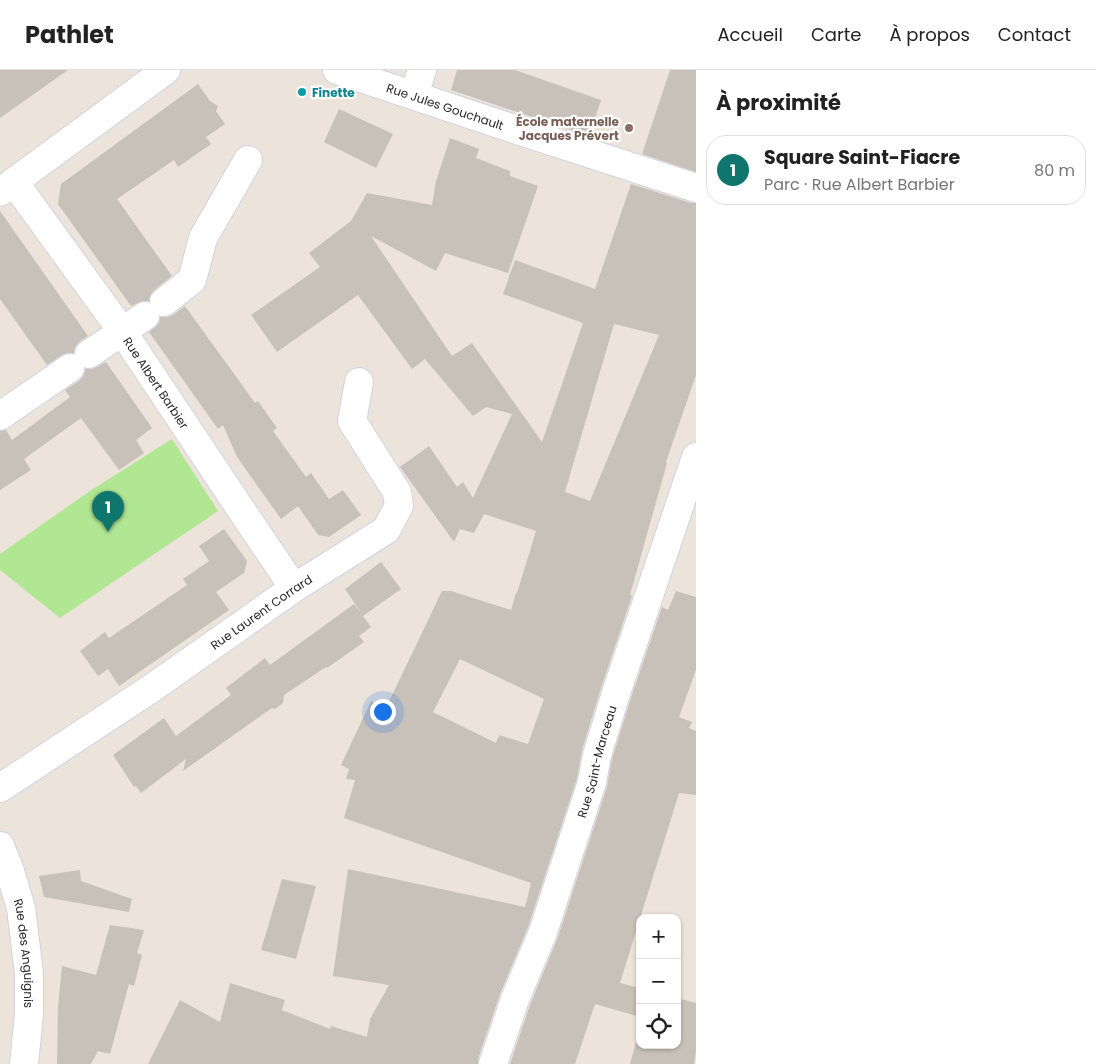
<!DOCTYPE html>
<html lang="fr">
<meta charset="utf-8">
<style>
:root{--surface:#fff;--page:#f2f2f2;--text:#222;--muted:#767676;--line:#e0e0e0;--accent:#0f766e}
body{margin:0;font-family:Poppins,sans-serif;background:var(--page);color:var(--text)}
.controls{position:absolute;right:15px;bottom:15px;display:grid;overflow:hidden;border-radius:10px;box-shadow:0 1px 4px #0004}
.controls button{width:45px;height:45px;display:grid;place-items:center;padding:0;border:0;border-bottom:1px solid var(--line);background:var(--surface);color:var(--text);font:25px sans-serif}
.you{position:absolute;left:382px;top:641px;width:18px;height:18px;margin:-12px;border:4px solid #fff;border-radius:50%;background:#1a73e8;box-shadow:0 0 0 8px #1a73e833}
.badge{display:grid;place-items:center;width:32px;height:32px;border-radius:50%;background:var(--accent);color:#fff;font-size:16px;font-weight:700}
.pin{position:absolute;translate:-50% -41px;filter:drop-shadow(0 1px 2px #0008)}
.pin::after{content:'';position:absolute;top:26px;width:18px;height:15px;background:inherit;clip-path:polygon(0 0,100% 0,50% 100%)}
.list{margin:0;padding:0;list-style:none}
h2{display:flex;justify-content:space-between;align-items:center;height:65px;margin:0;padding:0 20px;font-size:21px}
h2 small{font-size:16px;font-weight:400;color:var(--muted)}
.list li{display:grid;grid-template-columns:32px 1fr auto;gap:15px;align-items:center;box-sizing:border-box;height:70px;margin:0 10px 10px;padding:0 10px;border:1px solid var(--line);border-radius:20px}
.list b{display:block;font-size:19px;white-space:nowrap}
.list p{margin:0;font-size:16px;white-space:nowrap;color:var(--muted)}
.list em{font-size:16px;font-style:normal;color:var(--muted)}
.icon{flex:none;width:28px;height:28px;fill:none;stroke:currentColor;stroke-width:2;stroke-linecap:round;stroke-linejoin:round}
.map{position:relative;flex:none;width:696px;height:994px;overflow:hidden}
header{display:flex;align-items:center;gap:30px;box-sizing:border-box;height:70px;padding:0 25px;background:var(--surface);border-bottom:1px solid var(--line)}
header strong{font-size:24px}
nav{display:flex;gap:28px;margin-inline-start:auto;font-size:18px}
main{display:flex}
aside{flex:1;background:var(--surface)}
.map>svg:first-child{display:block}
.green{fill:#b1e693}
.building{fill:#c7c1b9;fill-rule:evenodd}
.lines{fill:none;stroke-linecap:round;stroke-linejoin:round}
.minor-casing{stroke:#cfd3e3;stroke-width:30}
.minor{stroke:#fff;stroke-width:28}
.culture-dot{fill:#0f9aa8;stroke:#fff;stroke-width:2}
.education-dot{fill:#8d6e63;stroke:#fff;stroke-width:2}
.labels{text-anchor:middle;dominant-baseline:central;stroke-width:4.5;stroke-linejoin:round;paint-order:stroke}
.culture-label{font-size:12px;font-weight:bold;fill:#0d838f;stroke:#fff;text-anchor:start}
.street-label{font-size:12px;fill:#292929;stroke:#fff}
.education-label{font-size:12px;font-weight:bold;fill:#785e54;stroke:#fff;text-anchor:end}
</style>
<header>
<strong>Pathlet</strong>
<nav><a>Accueil</a><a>Carte</a><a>À propos</a><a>Contact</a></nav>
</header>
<main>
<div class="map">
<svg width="696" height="994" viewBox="0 0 696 994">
<rect width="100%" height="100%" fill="#ece4da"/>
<!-- green -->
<path class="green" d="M172,369L218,441L60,548L0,500V484L90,421Z"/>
<!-- building -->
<g class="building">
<path d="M0,0H68L0,48Z"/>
<path d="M457,0H515L601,30L589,66L451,20Z"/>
<path d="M670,0H696V102L642,84Z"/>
<path d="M198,14L210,31L218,36L216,41L225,54L206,67L211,74L178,97L174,90L117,129L172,206L154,220L150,226L149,231H143L131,236L58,134L61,114Z"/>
<path d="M339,39L393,64L376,98L324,72Z"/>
<path d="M450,68L479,79L476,88L510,101V106L538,116L508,203L445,183L436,201L371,166L452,286L472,273L542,372L583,253L503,224L515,190L595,219L631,114L691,133H696V305L666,392L667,393L630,525L632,526L601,618L582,680L577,708L528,857L500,924L478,989V994H148L180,930L220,952L230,913L285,930L282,940L330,959L331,956L367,967L370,949L389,915L333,906L348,799L525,837L531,813L344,748L355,710L346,709L349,699L341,695L371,631L386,638L442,521H451L511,540L516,523H517L536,461L484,444L474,463L460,459L454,472L400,397L429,376L457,417L463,412L473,428L512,344L486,337L473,346L425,289L412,299L358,225L277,282L251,245L320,197L309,183L351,151L367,123L432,135L436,111ZM614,254L659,265L590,431L565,422ZM460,589L544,629L528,674L499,665L496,673L433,642Z"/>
<path d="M0,141L88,266L80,271L75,277L74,283H68L62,285L47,295L0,229Z"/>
<path d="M185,236L255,333L258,331L277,358L273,361L306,407L311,403L329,429L343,420L361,445L329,467L318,465L298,436L281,449L237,387L223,355L218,359L149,262L159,253L160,247H167L173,245Z"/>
<path d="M106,292L152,358L136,370L144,383L119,400L81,348L24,389L31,400L0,420V361L6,360L12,370L70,327L65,320L79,311L84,305L85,299H91L97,297Z"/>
<path d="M224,459L247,491L244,503L216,522L229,540L119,616L108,599L98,606L80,581L105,562L109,568L187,515L183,509L209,491L199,476Z"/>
<path d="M381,492L401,519L363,546L371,557L359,566L364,572L327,598L326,597L284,625L283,633L275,639L272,638L183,701L186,689L141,723L136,716L134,717L113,685L164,648L176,666L231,625L226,618L265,588L270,595L354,534L362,544L345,519Z"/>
<path d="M676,521L696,527V600L679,647L692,652L689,658L696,661V725L679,723L620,913L640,918V947L595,934L575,994H510L530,935L558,867L607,717L612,689L631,628L662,537L668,540Z"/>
<path d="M80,800L81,811L132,829L129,842L44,827L39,806Z"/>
<path d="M282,809L316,816L296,889L261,880Z"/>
<path d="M110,855L144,860L137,883L142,885L134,916L129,914L110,984L98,981L91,994H57L58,937L62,896L96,905Z"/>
<path d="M677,928L696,933V981L694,994H630L640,958V975H677Z"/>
</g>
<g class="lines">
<!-- minor casing -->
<g class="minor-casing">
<g id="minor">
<path id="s1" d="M337,0L508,57L696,118"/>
<path d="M414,25L422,0"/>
<path id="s2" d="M14,112L122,261L240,438L294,518"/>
<path d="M0,122L166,0"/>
<path d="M164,232L192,210L203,168L248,90"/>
<path d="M89,284L145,246"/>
<path d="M0,346L70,298"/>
<path id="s3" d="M0,718L152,618L294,518L386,460L399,436L397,422L352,351L359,312"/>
<path id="s4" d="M0,776L9,798L21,838L29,903V944L24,994"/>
<path id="s5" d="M493,994L515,929L543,862L592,712L597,685L616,623L696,387"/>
</g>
</g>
<!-- minor -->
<use href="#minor" class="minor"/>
</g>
<!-- markers -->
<circle class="culture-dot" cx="302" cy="22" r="5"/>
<circle class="education-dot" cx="629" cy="58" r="5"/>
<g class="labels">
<!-- culture labels -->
<g class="culture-label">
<text x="312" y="22">Finette</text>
</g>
<!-- street labels -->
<g class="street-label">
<text stroke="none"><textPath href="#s1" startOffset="114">Rue Jules Gouchault</textPath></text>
<text stroke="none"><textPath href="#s2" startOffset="246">Rue Albert Barbier</textPath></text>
<text stroke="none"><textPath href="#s3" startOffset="315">Rue Laurent Corrard</textPath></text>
<text stroke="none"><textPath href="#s5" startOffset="320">Rue Saint-Marceau</textPath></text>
<text stroke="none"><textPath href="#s4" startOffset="111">Rue des Anguignis</textPath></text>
</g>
<!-- education labels -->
<g class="education-label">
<text x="619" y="51">École maternelle<tspan x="619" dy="14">Jacques Prévert</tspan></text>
</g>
</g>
</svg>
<div class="controls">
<button>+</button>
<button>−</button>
<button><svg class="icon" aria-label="locate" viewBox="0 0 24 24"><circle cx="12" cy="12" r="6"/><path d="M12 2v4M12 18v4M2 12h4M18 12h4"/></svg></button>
</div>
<div class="you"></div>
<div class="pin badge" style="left:108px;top:462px">1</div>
</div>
<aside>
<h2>À proximité<small></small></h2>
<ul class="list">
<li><span class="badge">1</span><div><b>Square Saint-Fiacre</b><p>Parc · Rue Albert Barbier</p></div><em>80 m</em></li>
</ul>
</aside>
</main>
